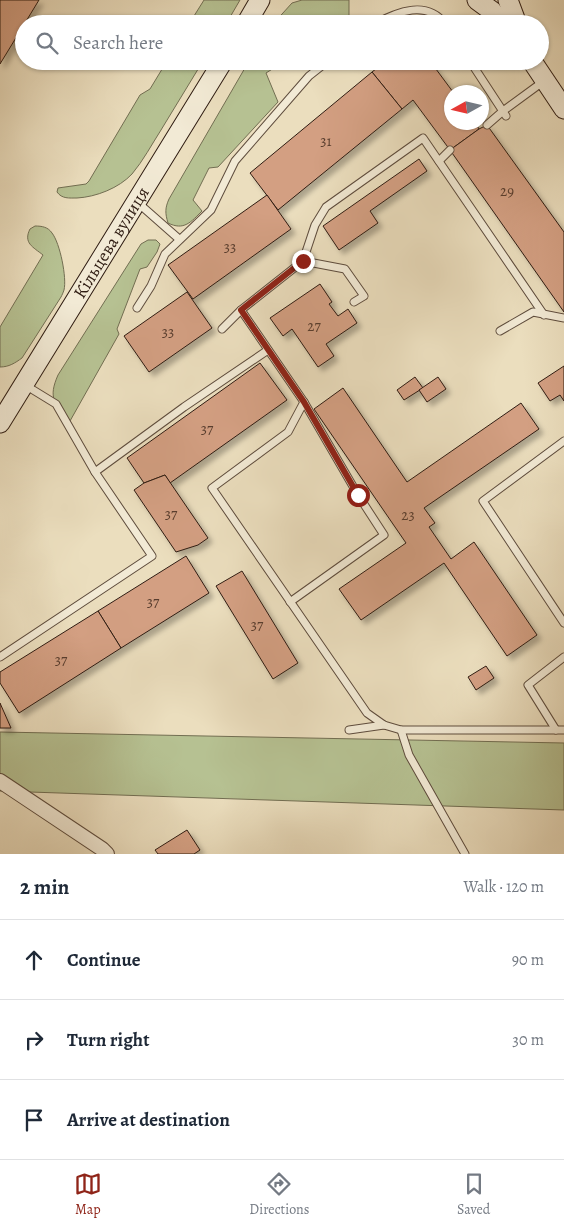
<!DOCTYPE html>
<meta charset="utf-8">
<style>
:root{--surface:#fff;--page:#f2f2f3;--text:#1f2937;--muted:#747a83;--line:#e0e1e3;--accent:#8f2418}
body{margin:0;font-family:Alegreya,serif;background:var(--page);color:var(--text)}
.compass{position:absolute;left:444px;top:85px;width:45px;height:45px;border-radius:50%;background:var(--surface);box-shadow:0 1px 4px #0004;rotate:262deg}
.stop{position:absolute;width:15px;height:15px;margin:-11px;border:4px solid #8f2418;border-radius:50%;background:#fff}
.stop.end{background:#8f2418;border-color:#fff;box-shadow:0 1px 5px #0008}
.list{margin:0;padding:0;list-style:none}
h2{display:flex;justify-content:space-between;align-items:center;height:65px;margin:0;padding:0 20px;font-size:21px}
h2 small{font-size:16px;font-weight:400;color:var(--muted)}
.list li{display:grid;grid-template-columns:32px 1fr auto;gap:15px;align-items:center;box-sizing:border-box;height:80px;padding:0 20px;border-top:1px solid var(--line)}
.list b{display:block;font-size:19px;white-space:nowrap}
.list em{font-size:16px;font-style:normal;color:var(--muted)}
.icon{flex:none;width:28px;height:28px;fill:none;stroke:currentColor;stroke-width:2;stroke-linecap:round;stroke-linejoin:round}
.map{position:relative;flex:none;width:564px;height:854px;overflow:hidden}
.search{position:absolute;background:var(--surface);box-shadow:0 1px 4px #0004;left:15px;right:15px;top:15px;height:55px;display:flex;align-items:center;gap:12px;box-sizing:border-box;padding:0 18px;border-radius:28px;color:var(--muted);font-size:19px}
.sheet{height:305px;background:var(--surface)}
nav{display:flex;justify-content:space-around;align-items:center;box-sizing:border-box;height:70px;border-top:1px solid var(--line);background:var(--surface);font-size:14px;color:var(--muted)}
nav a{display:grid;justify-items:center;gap:2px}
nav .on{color:var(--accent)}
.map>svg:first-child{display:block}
.green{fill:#b6c192;stroke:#726e52}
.building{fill:#d39f82;stroke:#2f1c12;filter:url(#shadow)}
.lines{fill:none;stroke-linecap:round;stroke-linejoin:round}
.lane-casing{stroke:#5e4c3d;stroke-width:9}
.street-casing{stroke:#5e4c3d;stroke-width:16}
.secondary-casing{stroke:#2f1c12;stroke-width:21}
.lane{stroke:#f2ead5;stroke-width:7}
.street{stroke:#f2ead5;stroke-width:14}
.secondary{stroke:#f2ead5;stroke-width:19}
.route{stroke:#8f2418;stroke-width:6}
.labels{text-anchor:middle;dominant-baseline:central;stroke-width:5;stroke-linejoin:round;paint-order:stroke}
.number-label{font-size:15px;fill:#583d2e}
.street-label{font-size:18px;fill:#2f1c12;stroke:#f2ead5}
</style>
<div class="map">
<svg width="564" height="854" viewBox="0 0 564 854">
<defs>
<filter id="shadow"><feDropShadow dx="4.5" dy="4.5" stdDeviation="2.5" flood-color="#0004"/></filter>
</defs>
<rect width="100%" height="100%" fill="#ebdebe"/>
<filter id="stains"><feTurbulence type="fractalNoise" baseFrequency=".004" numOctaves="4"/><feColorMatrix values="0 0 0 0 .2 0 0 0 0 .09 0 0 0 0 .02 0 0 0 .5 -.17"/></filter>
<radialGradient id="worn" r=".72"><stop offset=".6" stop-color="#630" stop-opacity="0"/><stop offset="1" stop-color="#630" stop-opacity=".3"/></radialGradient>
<!-- green -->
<g class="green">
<path d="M204,0H240L226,24H189Z"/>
<path d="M302,0H349V24H273L292,3Z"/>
<path d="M167,61H203C189,84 175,107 161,130C152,144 143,161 132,174C119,188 96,197 77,198C69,198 62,199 57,192L58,188L86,184L89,181L140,95L150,89Z"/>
<path d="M249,61H285L266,73L278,102L218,167L209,168L193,200L202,211C191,222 184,231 168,223C165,213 165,208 169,199Z"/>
<path d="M35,226C42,226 48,227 52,233C60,243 67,278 64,290C63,293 62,295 61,297L22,358C15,363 9,367 0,367V327L43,255C33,247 23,243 30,229Z"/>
<path d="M148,240H156L160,244L157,252L147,267L140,269L117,329L119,334L70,421C54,403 48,398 58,375L141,244Z"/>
<path d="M0,732L564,743V810L0,791Z"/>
</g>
<!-- building -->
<g class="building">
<path d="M0,0H39L0,64Z"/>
<path d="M386,61H430L453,92H452V122H475L479,129L450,150L413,100L402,109L372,72Z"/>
<path d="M372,72L402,109L278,210L250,173Z"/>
<path d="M487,125L564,232V312L450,150L479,129Z"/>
<path d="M419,159L427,171L370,211L378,223L339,250L323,226Z"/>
<path d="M267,195L291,229L193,299L168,265Z"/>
<path d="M320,284L332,302L329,304L338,316L348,309L357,323L326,344L334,356L318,367L292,329L283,336L270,318Z"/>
<path d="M187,292L212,328L149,372L124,336Z"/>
<path d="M260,363L287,400L170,483L165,475L144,483L127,458Z"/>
<path d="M564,366V401L560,395L550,401L538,383Z"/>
<path d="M415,377L423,388L404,400L397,390Z"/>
<path d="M438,377L446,389L427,402L419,390Z"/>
<path d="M343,388L407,482L521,403L539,429L424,508L435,523L429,527L451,559L474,542L537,635L507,656L444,563L361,620L339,589L406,543L314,409Z"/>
<path d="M165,475L208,538L198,545L176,552L134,490L144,483Z"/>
<path d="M186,556L209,593L121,648L98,611Z"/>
<path d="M242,571L298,663L273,679L216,586Z"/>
<path d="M98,611L121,648L19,713L0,683V672Z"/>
<path d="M486,666L494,678L476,690L468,677Z"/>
<path d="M0,703L11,728H0Z"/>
<path d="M187,830L200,850L194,854H158L155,850Z"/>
</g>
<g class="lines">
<!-- lane casing -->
<g class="lane-casing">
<g id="lane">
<path d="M375,24C398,11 427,0 445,24"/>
<path d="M470,61L506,116"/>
<path d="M487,125L503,111L544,81"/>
<path d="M439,161L450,150"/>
<path d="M137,202L179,239"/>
<path d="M303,261L315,225L326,207L423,138L544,315"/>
<path d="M137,308L151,286L165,254L211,210L235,161L309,76L328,61"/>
<path d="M241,310L304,402L358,495L384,535L290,602"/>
<path d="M222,329L241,310L303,261L345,269L364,296L354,302"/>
<path d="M500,331L533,312L564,318"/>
<path d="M304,402L288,432L212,488L367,713L384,725L401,730H564"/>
<path d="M564,441L483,501L564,623"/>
<path d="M95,472L184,407L268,350"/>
<path d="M0,657L152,556L95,472L56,404L25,385"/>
<path d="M349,730L384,725"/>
<path d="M401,730L409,755L465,854"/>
<path d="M556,730L528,685L564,657"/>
</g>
</g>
<!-- street casing -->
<g class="street-casing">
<path id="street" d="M0,781L102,849L107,854"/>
</g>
<!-- secondary casing -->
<g class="secondary-casing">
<g id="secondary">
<path d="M477,0L492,11L502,24"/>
<path d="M508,0L517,24"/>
<path d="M246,24L260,0"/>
<path d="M532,61L564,109"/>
<path id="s1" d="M0,423L223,61"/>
</g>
</g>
<!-- lane -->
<use href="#lane" class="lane"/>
<!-- street -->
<use href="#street" class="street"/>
<!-- secondary -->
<use href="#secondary" class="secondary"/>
</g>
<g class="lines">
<!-- route -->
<path class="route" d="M303,261L241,310L304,402L358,495"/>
</g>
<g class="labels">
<!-- number labels -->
<g class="number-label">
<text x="326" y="141">31</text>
<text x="507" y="191">29</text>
<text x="230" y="247">33</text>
<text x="314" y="326">27</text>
<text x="168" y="332">33</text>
<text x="207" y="429">37</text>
<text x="171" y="514">37</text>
<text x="408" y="515">23</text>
<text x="153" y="602">37</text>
<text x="257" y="625">37</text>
<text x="61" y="660">37</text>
</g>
<!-- street labels -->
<g class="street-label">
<text stroke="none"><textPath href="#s1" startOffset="212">Кільцева вулиця</textPath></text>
</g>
</g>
<rect width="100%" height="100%" filter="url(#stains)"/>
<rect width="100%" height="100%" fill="url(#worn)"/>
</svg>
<svg class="compass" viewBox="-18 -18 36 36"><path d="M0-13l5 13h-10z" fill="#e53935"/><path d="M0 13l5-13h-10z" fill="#747a83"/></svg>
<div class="stop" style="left:358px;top:495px"></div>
<div class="stop end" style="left:303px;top:261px"></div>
<div class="search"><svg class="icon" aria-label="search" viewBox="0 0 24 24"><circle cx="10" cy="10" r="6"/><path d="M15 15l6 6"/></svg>Search here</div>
</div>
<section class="sheet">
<h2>2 min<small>Walk · 120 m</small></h2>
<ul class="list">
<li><svg class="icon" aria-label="ahead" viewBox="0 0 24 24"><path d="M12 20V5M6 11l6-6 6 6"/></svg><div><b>Continue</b></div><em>90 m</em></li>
<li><svg class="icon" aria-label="right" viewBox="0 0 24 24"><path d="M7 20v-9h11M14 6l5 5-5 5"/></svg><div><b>Turn right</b></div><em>30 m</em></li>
<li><svg class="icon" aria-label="arrive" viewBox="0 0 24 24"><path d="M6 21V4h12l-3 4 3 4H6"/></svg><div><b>Arrive at destination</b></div></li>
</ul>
</section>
<nav>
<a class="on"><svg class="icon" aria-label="map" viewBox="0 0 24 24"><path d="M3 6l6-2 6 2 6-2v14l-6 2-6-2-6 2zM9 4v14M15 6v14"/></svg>Map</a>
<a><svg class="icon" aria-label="directions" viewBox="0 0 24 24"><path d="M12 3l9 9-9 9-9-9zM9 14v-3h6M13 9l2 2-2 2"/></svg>Directions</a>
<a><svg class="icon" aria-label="saved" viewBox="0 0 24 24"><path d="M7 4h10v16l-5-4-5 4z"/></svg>Saved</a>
</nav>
